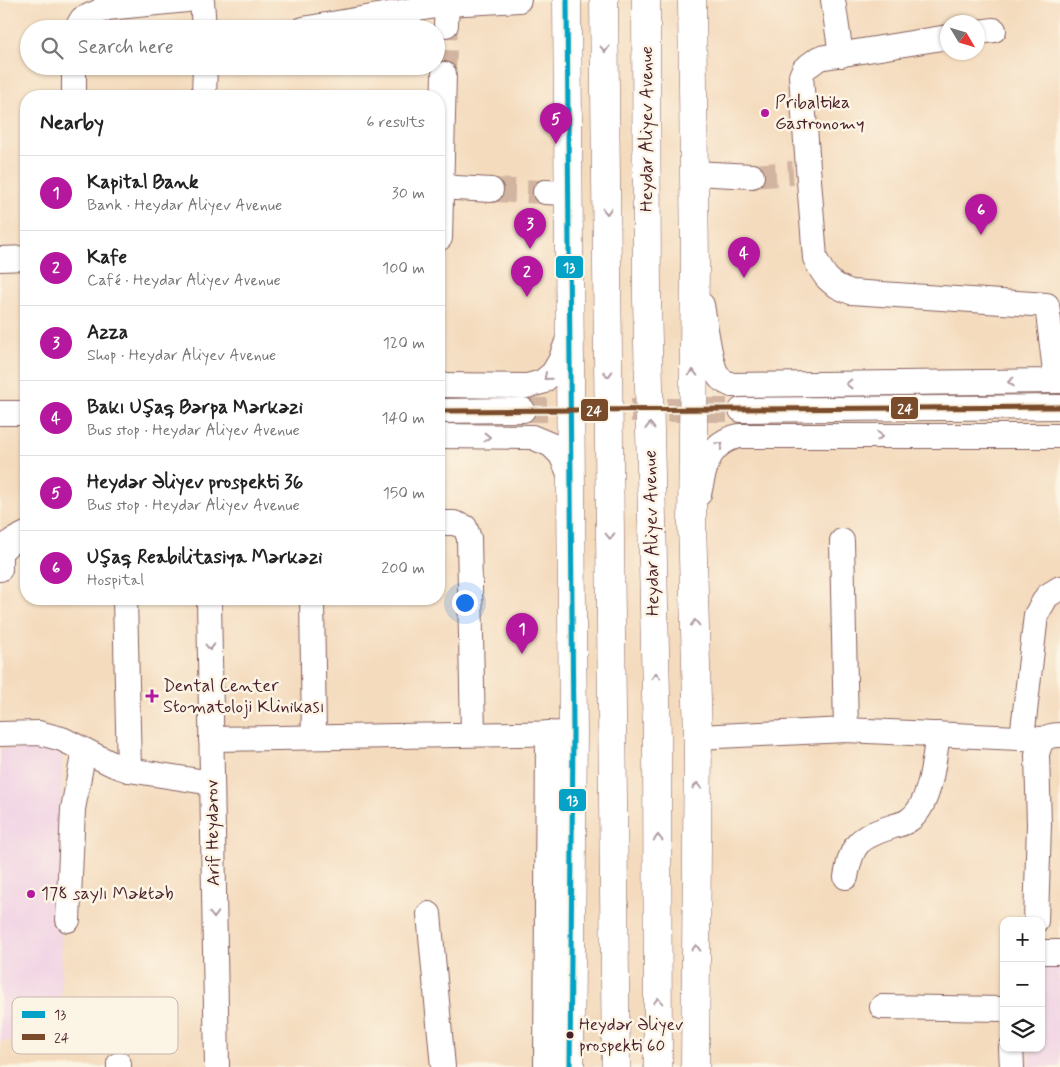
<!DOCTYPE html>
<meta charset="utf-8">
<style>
:root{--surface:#fff;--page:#f2f2f2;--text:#222;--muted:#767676;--line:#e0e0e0;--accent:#b5179e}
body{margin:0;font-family:Mynerve,sans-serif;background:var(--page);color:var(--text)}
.controls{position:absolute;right:15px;bottom:15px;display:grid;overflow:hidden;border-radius:10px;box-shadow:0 1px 4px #0004}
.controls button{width:45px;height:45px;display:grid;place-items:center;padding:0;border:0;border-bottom:1px solid var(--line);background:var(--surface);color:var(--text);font:25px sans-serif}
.compass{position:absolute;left:940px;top:15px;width:45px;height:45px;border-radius:50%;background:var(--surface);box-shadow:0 1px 4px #0004;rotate:128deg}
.you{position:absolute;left:464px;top:602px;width:18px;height:18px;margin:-12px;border:4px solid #fff;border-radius:50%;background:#1a73e8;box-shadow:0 0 0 8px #1a73e833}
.badge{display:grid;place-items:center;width:32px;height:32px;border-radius:50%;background:var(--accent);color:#fff;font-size:16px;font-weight:700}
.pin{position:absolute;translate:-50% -41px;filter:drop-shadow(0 1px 2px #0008)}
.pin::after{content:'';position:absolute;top:26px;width:18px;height:15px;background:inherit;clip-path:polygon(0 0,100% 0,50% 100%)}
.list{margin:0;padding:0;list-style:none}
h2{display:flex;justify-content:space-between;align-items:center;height:65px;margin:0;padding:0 20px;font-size:21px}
h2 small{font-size:16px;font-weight:400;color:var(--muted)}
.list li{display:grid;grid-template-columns:32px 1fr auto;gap:15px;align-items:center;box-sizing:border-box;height:75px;padding:0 20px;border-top:1px solid var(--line)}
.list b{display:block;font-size:19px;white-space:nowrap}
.list p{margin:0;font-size:16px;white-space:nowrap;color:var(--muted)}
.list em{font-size:16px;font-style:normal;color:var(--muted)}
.icon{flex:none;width:28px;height:28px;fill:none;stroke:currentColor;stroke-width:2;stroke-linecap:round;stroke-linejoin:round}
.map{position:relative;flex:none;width:1060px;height:1067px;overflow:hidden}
.search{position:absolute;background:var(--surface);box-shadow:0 1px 4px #0004;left:20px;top:20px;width:425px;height:55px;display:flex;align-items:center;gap:12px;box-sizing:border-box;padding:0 18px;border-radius:28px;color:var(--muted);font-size:19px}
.panel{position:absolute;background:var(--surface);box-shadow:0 1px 4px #0004;left:20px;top:90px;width:425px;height:515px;border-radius:20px}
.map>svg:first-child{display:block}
.built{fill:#f0d0e5}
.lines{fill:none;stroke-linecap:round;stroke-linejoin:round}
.minor-tunnel{stroke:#d2b5a1;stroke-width:24;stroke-dasharray:24 12;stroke-linecap:butt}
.minor-casing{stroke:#86615e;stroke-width:26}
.major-casing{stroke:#86615e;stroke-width:29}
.highway-casing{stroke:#86615e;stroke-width:29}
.minor{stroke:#fff;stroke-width:24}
.major{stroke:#fff;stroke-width:28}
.highway{stroke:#fff;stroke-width:28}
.bus-1-casing{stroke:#fcf5e5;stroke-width:9}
.bus-2-casing{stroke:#fcf5e5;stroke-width:9}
.bus-1{stroke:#04a2c6;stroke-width:5}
.bus-2{stroke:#7a4b2a;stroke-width:5}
.oneway{stroke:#ae9aa0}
.poi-dot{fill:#b5179e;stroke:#fcf5e5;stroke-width:2}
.bus-dot{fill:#4a1f2b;stroke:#fcf5e5;stroke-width:2}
.labels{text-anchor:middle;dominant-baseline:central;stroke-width:5;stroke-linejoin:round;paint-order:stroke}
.bus-label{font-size:17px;fill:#4a1f2b;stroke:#fcf5e5;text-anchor:start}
.poi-label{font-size:18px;fill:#4a1f2b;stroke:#fcf5e5;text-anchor:start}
.street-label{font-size:18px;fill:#4a1f2b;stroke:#fcf5e5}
.key{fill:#fcf5e5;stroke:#c7b5ad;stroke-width:1}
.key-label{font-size:14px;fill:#4a1f2b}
.line-badge{stroke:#fcf5e5;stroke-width:2}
.badge-label{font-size:14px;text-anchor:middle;font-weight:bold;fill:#fff}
</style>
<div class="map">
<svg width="1060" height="1067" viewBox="0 0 1060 1067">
<rect width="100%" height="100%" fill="#fcf5e5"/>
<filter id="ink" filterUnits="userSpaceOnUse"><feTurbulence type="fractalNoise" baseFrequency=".02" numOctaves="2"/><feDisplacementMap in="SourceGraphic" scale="10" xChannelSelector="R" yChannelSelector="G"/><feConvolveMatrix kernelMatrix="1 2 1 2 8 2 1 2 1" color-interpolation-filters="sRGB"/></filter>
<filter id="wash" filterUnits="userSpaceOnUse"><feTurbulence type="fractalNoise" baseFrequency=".0096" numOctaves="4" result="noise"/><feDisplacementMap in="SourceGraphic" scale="20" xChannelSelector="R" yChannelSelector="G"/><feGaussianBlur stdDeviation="1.12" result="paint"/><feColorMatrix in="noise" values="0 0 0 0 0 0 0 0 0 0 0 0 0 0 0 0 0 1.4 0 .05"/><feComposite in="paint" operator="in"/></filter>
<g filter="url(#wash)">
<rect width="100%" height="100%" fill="#f4dbbe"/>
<!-- built -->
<g class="built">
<path d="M0,749H62L61,1040L0,1041Z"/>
<path d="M1060,959V1067H1028V1048H1041V964Z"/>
</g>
</g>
<g filter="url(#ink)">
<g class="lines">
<!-- minor-tunnel -->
<g class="minor-tunnel">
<path d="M444,74L446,25"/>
<path d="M752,176L793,173"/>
<path d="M491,190L545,192"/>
<path d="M523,410H741"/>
</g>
<!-- minor casing -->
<g class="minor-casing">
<g id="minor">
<path d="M106,0L107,8L187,0"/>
<path d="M202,0L204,29"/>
<path d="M833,0L841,55"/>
<path d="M446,25L447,4"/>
<path d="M76,29L82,19L107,8"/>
<path d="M303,29L447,4L519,0"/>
<path d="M978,32L994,30"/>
<path d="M948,37L819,58L804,69L801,76L815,258C824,277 830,285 851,292L1047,305L1055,371L1054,381"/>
<path d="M74,66V96"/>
<path d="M204,96L205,66"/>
<path d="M694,173L752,176"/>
<path d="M439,187L491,190"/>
<path d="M545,192L568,193"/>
<path d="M440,238L444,74"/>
<path d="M0,259L26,258"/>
<path d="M702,305C705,320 710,367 719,377C722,381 727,383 732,385L1060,381"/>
<path d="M439,385L527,386L542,382L553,373L560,361L568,339"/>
<path d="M741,410L1060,407"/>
<path d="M439,411L523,410"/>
<path d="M0,413H26"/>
<path d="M439,436L532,437L551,445L561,455L571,478"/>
<path d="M699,494C705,467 707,443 739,436H1060"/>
<path d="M439,523H454L465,527L469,538L473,734"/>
<path d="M842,541L846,730"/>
<path d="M0,569V552L12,541L26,534"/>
<path d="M125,599L129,770"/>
<path d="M209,599L217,1067"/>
<path d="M312,599L314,737"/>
<path d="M0,734L39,733L62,739L114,765L129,770L212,783"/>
<path d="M698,737L846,730L1042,739"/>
<path d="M1022,738L1036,615L1047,596L1060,588"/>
<path d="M211,739L573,733"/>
<path d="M846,877C852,843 858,838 891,827C896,825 904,824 909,820C931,806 934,758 938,734"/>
<path d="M429,914L443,1067"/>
<path d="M68,920L73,809L84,750"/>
<path d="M1036,921L1039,824L1037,755C1040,740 1045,735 1060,735"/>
<path d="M1041,952H1060"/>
<path d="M882,1007L1004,1009"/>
<path d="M1011,1048L1012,1067"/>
<path d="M119,1064V1067"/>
<path d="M546,1067L548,733"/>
</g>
</g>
<!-- major casing -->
<g class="major-casing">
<g id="major">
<path d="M567,0L573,733L570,1067"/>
<path d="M692,0L695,264L692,522L698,737L695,1067"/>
</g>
</g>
<!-- highway casing -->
<g class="highway-casing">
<g id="highway">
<path d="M604,0L616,1067"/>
<path d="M646,0L647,299L657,738L658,1067"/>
</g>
</g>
<!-- minor -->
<use href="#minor" class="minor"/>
<!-- major -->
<use href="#major" class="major"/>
<!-- highway -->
<use href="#highway" class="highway"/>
<!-- bus-1 casing -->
<g class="bus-1-casing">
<path id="bus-1" d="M567,0L573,733L570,1067"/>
</g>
<!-- bus-2 casing -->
<g class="bus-2-casing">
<path id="bus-2" d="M439,411L1060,407"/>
</g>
<!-- bus-1 -->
<use href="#bus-1" class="bus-1"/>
<!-- bus-2 -->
<use href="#bus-2" class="bus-2"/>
</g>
<!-- one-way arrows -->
<defs><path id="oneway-chevron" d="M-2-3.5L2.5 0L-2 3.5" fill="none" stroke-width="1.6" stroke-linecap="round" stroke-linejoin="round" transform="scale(1.25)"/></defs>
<g class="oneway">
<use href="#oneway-chevron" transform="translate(605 49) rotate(89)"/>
<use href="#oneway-chevron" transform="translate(607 211) rotate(89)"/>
<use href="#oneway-chevron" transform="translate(693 373) rotate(-89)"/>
<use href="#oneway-chevron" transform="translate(608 374) rotate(89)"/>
<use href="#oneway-chevron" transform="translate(547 377) rotate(139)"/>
<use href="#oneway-chevron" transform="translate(1011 382) rotate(179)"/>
<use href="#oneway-chevron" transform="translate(849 384) rotate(179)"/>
<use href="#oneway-chevron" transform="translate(650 426) rotate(-91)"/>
<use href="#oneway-chevron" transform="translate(880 436)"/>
<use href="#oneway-chevron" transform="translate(487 437)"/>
<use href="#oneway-chevron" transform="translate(720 445) rotate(-39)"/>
<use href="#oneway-chevron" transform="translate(610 536) rotate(89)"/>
<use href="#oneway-chevron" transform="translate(695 623) rotate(-92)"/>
<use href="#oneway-chevron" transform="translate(210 647) rotate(89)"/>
<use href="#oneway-chevron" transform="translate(656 676) rotate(-91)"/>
<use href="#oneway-chevron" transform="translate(697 786) rotate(-89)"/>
<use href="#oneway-chevron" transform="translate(658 838) rotate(-90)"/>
<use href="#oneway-chevron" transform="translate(214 915) rotate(89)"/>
<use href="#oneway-chevron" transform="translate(696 948) rotate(-89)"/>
<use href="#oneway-chevron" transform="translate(658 1001) rotate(-90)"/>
</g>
</g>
<!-- markers -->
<g class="poi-dot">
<circle cx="765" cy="113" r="5"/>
<path d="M149.5 688.5h5v5h5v5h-5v5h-5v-5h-5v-5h5z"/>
<circle cx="31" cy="894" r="5"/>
</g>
<circle class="bus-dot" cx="570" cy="1035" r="4.5"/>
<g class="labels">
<!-- bus labels -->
<g class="bus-label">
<text x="579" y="1025">Heydər Əliyev<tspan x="579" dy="21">prospekti 60</tspan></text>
</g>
<!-- poi labels -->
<g class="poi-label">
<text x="775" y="103">Pribaltika<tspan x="775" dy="21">Gastronomy</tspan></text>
<text x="163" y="686">Dental Center<tspan x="163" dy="21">Stomatoloji Klinikası</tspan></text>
<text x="41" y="894">178 saylı Məktəb</text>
</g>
<!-- street labels -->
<g class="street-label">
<text transform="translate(647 129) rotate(-90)">Heydar Aliyev Avenue</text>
<text transform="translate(652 533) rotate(-91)">Heydar Aliyev Avenue</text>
<text transform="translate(213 833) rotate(-91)">Arif Heydərov</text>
</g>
</g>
<!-- legend -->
<rect x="12" y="997" width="166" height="57" rx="8" class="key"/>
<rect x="22" y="1011" width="23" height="7" fill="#04a2c6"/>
<rect x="22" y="1034" width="23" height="6" fill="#7a4b2a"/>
<g class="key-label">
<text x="54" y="1019">13</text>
<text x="54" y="1042">24</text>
</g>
<g class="line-badge">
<rect x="555" y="255" width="29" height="24" rx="5" fill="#04a2c6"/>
<rect x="890" y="396" width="29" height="24" rx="5" fill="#7a4b2a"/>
<rect x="580" y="398" width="29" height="24" rx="5" fill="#7a4b2a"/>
<rect x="558" y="788" width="29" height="24" rx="5" fill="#04a2c6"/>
</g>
<g class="badge-label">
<text x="569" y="272">13</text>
<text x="905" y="413">24</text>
<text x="594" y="415">24</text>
<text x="572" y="805">13</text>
</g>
</svg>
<div class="controls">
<button>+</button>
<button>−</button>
<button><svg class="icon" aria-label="layers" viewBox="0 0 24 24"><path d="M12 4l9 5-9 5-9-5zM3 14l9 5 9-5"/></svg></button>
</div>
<svg class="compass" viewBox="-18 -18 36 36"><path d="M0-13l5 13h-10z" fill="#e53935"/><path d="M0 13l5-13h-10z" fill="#767676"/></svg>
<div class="you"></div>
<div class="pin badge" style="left:522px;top:654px">1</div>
<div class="pin badge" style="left:527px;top:297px">2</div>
<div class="pin badge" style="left:530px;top:249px">3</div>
<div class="pin badge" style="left:744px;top:278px">4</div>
<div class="pin badge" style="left:556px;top:144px">5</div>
<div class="pin badge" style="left:981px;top:235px">6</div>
<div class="search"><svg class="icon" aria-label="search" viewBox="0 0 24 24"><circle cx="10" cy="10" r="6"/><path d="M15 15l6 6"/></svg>Search here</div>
<section class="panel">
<h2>Nearby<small>6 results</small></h2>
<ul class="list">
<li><span class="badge">1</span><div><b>Kapital Bank</b><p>Bank · Heydar Aliyev Avenue</p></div><em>30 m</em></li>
<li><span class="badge">2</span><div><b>Kafe</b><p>Café · Heydar Aliyev Avenue</p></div><em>100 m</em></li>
<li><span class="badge">3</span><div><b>Azza</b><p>Shop · Heydar Aliyev Avenue</p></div><em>120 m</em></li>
<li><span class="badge">4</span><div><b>Bakı Uşaq Bərpa Mərkəzi</b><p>Bus stop · Heydar Aliyev Avenue</p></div><em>140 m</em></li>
<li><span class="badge">5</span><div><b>Heydər Əliyev prospekti 36</b><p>Bus stop · Heydar Aliyev Avenue</p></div><em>150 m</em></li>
<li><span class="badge">6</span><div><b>Uşaq Reabilitasiya Mərkəzi</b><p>Hospital</p></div><em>200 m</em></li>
</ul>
</section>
</div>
